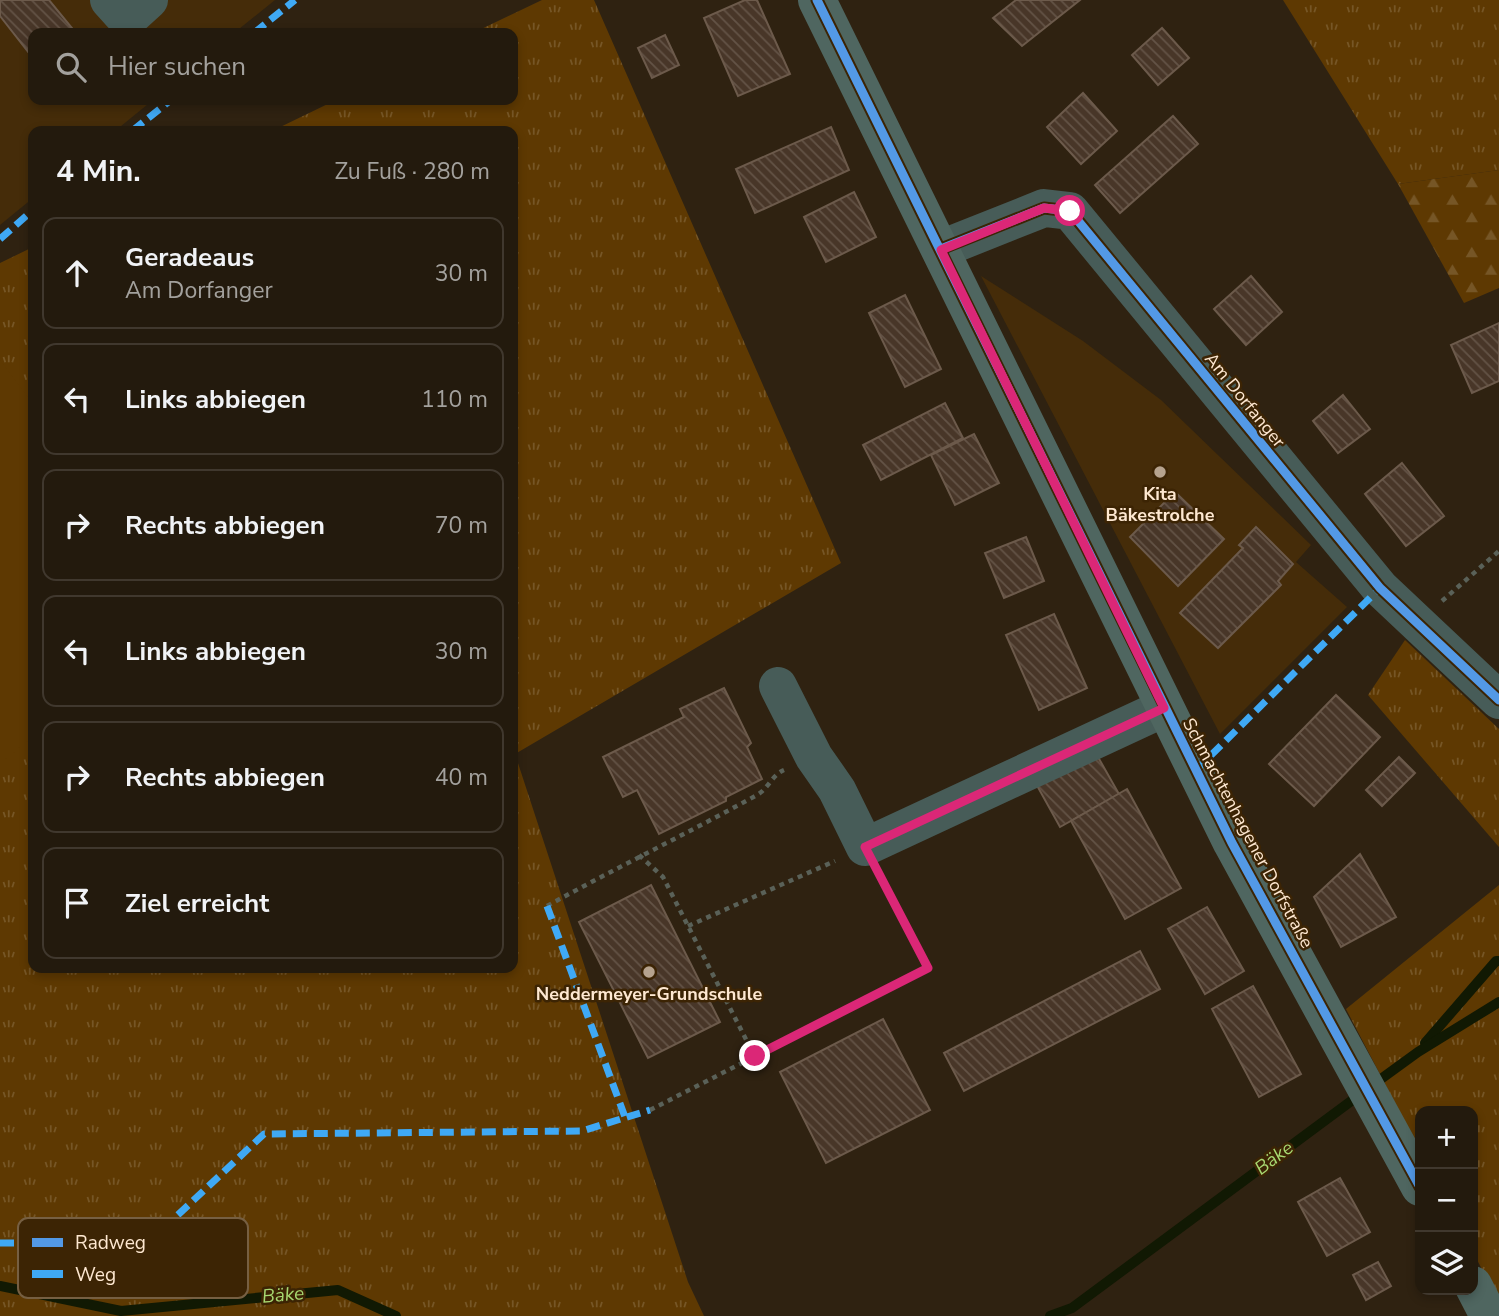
<!DOCTYPE html>
<html lang="de">
<meta charset="utf-8">
<style>
:root{--surface:#231a0d;--page:#2f271b;--text:#f1f3f6;--muted:#a3a19d;--line:#40382e}
body{margin:0;font-family:"Nunito Sans",sans-serif;background:var(--page);color:var(--text)}
.controls{position:absolute;right:21px;bottom:21px;display:grid;overflow:hidden;border-radius:14px;box-shadow:0 4px 10px #0003}
.controls button{width:63px;height:63px;display:grid;place-items:center;padding:0;border:0;border-bottom:2px solid var(--line);background:var(--surface);color:var(--text);font:35px sans-serif}
.stop{position:absolute;width:21px;height:21px;margin:-16px;border:5px solid #db2777;border-radius:50%;background:#fff}
.stop.end{background:#db2777;border-color:#fff;box-shadow:0 2px 7px #0008}
.list{margin:0;padding:0;list-style:none}
h2{display:flex;justify-content:space-between;align-items:center;height:91px;margin:0;padding:0 28px;font-size:30px}
h2 small{font-size:23px;font-weight:400;color:var(--muted)}
.list li{display:grid;grid-template-columns:46px 1fr auto;gap:21px;align-items:center;box-sizing:border-box;height:112px;margin:0 14px 14px;padding:0 14px;border:2px solid var(--line);border-radius:14px}
.list b{display:block;font-size:26px;white-space:nowrap}
.list p{margin:0;font-size:23px;white-space:nowrap;color:var(--muted)}
.list em{font-size:23px;font-style:normal;color:var(--muted)}
.icon{flex:none;width:38px;height:38px;fill:none;stroke:currentColor;stroke-width:2;stroke-linecap:round;stroke-linejoin:round}
.map{position:relative;flex:none;width:1499px;height:1316px;overflow:hidden}
.search{position:absolute;background:var(--surface);box-shadow:0 4px 10px #0003;left:28px;top:28px;width:490px;height:77px;display:flex;align-items:center;gap:18px;box-sizing:border-box;padding:0 24px;border-radius:14px;color:var(--muted);font-size:26px}
.panel{position:absolute;background:var(--surface);box-shadow:0 4px 10px #0003;left:28px;top:126px;width:490px;height:847px;border-radius:14px}
.map>svg:first-child{display:block}
.built{fill:#452c09}
.grass{fill:url(#grass-tufts)}
.forest{fill:url(#forest-firs)}
.park{fill:#5e3902}
.lines{fill:none;stroke-linecap:round;stroke-linejoin:round}
.stream{stroke:#111903;stroke-width:10}
.building{fill:url(#building-back-hatch);stroke:#6c5a4b;stroke-width:2}
.path{stroke:#5a6158;stroke-width:4.5;stroke-dasharray:5 5;stroke-linecap:butt}
.minor{stroke:#475c58;stroke-width:38}
.major{stroke:#4f6660;stroke-width:38}
.quiet{stroke:#3fa9f5;stroke-width:7;stroke-dasharray:14 7;stroke-linecap:butt}
.cycleway-casing{stroke:#3c2404;stroke-width:13}
.cycleway{stroke:#5399e6;stroke-width:9}
.route{stroke:#db2777;stroke-width:9}
.poi-dot{fill:#b6a38e;stroke:#3c2404;stroke-width:2.5}
.labels{text-anchor:middle;dominant-baseline:central;stroke-width:5;stroke-linejoin:round;paint-order:stroke}
.street-label{font-size:18px;fill:#fee8d1;stroke:#3c2404}
.poi-label{font-size:18px;font-weight:bold;fill:#fee8d1;stroke:#3c2404}
.water-label{font-size:19px;font-style:italic;fill:#a8d871;stroke:#3c2404}
.key{fill:#3c2404;stroke:#765f42;stroke-width:2}
.key-label{font-size:19px;fill:#fee8d1}
</style>
<div class="map">
<svg width="1499" height="1316" viewBox="0 0 1499 1316">
<defs>
<pattern id="grass-tufts" width="24" height="20" patternUnits="userSpaceOnUse" patternTransform="scale(1.75)"><rect width="24" height="20" fill="#5e3902"/><path d="M3 7l-1-3M5 7V3M7 7l1-3M15 17l-1-3M17 17v-4M19 17l1-3" fill="none" stroke="#765626"/></pattern>
<pattern id="forest-firs" width="22" height="20" patternUnits="userSpaceOnUse" patternTransform="scale(1.75)"><rect width="22" height="20" fill="#5e3902"/><path d="M5 1l3.5 6h-7zM16 11l3.5 6h-7z" fill="#765626"/></pattern>
<pattern id="building-back-hatch" width="6" height="6" patternUnits="userSpaceOnUse" patternTransform="scale(1.75)"><rect width="6" height="6" fill="#483628"/><path d="M-1 5l2 2M0 0l6 6M5-1l2 2" fill="none" stroke="#635346"/></pattern>
</defs>
<rect width="100%" height="100%" fill="#2f2211"/>
<!-- built -->
<g class="built">
<path d="M0,0H275L234,33H33V100H153L115,131H33V198L0,225Z"/>
<path d="M981,276L1083,341L1161,400L1311,545L1296,562L1347,607L1220,734Z"/>
</g>
<!-- grass -->
<g class="grass">
<path d="M542,0H594L841,563L515,754L688,1282L704,1316H0V263L33,247V968H513V131H272L336,100H513V33H473Z"/>
<path d="M1283,0H1499V170L1398,184Z"/>
<path d="M1405,640L1499,729V847L1368,695Z"/>
<path d="M1499,885V1302L1473,1252V1111H1420V1151L1346,1009Z"/>
</g>
<!-- forest -->
<path class="forest" d="M1499,170V288L1464,303L1398,184Z"/>
<!-- park -->
<path class="park" d="M0,360L33,404V736L0,764Z"/>
<g class="lines">
<!-- stream -->
<g class="stream">
<path d="M1425,1043L1496,961H1499"/>
<path d="M1374,1084L1418,1052L1499,1002"/>
<path d="M0,1286L121,1311L338,1290L396,1316"/>
<path d="M1050,1316L1072,1308L1362,1093"/>
</g>
</g>
<!-- building -->
<g class="building">
<path d="M0,0H49L76,33H33V58L0,16Z"/>
<path d="M745,0H757L790,74L738,96L704,18Z"/>
<path d="M1016,0H1080L1022,46L993,18Z"/>
<path d="M1162,28L1189,58L1158,85L1132,55Z"/>
<path d="M665,35L679,65L652,78L638,48Z"/>
<path d="M1083,93L1117,131L1081,164L1047,127Z"/>
<path d="M1173,116L1198,144L1120,213L1095,185Z"/>
<path d="M831,127L849,170L755,213L736,169Z"/>
<path d="M854,192L876,237L826,262L804,217Z"/>
<path d="M1251,276L1282,312L1246,345L1214,309Z"/>
<path d="M905,295L941,369L905,387L869,313Z"/>
<path d="M1499,323V381L1472,393L1451,345Z"/>
<path d="M1343,395L1370,429L1338,453L1313,421Z"/>
<path d="M945,403L963,438L881,480L863,445Z"/>
<path d="M974,434L999,483L955,505L931,455Z"/>
<path d="M1402,463L1444,516L1406,546L1365,494Z"/>
<path d="M1175,492L1224,539L1178,586L1130,537Z"/>
<path d="M1256,527L1293,564L1278,581L1281,585L1218,648L1180,613L1243,548L1239,545Z"/>
<path d="M1026,537L1044,581L1004,598L985,553Z"/>
<path d="M1054,614L1087,688L1039,710L1006,635Z"/>
<path d="M724,688L751,743L747,747L762,779L726,797V801L659,834L637,790L623,797L603,757L684,717L680,709Z"/>
<path d="M1336,695L1380,737L1314,806L1269,764Z"/>
<path d="M1094,750L1119,794L1060,827L1035,782Z"/>
<path d="M1399,757L1415,773L1382,806L1366,790Z"/>
<path d="M1127,789L1181,888L1125,919L1071,821Z"/>
<path d="M1360,854L1396,917L1341,947L1314,897Z"/>
<path d="M651,885L720,1022L648,1058L579,922Z"/>
<path d="M1207,907L1244,971L1205,994L1168,929Z"/>
<path d="M1140,951L1160,989L964,1091L944,1053Z"/>
<path d="M1253,986L1301,1074L1259,1097L1212,1009Z"/>
<path d="M883,1019L930,1110L826,1163L780,1072Z"/>
<path d="M1340,1178L1370,1232L1327,1256L1298,1202Z"/>
<path d="M1378,1262L1391,1286L1366,1300L1353,1275Z"/>
</g>
<g class="lines">
<!-- path -->
<g class="path">
<path d="M1442,601L1499,551"/>
<path d="M639,855L663,877L755,1057"/>
<path d="M547,906C616,868 688,833 757,795C768,789 772,775 784,770"/>
<path d="M688,926L835,861"/>
<path d="M650,1110L928,968L880,876"/>
</g>
<!-- minor -->
<g class="minor">
<path d="M109,0L127,20L149,0"/>
<path d="M941,249L1044,208L1070,211L1380,588L1499,700"/>
<path d="M778,686L814,757L837,790L865,847L1164,708"/>
</g>
<!-- major -->
<g class="major">
<path d="M817,0L1232,843L1420,1187"/>
<path d="M1473,1285L1489,1316"/>
</g>
<!-- quiet -->
<g class="quiet">
<path d="M254,33L295,0"/>
<path d="M132,131L171,100"/>
<path d="M0,239L33,210"/>
<path d="M1196,770L1380,588"/>
<path d="M547,906L625,1117"/>
<path d="M0,1243H148L264,1134L582,1131L650,1110"/>
</g>
<!-- cycleway casing -->
<g class="cycleway-casing">
<g id="cycleway">
<path d="M817,0L1232,843L1420,1187"/>
<path d="M941,249L1044,208L1070,211L1380,588L1499,700"/>
</g>
</g>
<!-- cycleway -->
<use href="#cycleway" class="cycleway"/>
</g>
<g class="lines">
<!-- route -->
<path class="route" d="M755,1056L928,968L865,847L1164,708L941,250L1044,208L1070,211"/>
</g>
<!-- markers -->
<g class="poi-dot">
<circle cx="1160" cy="472" r="7"/>
<circle cx="649" cy="972" r="7"/>
</g>
<g class="labels">
<!-- street labels -->
<g class="street-label">
<text transform="translate(1245 400) rotate(51)">Am Dorfanger</text>
<text transform="translate(1248 833) rotate(62)">Schmachtenhagener Dorfstraße</text>
</g>
<!-- poi labels -->
<g class="poi-label">
<text x="1160" y="494">Kita<tspan x="1160" dy="21">Bäkestrolche</tspan></text>
<text x="649" y="994">Neddermeyer-Grundschule</text>
</g>
<!-- water labels -->
<g class="water-label">
<text transform="translate(1274 1158) rotate(-37)">Bäke</text>
<text transform="translate(283 1295) rotate(-5)">Bäke</text>
</g>
</g>
<!-- legend -->
<rect x="18" y="1218" width="230" height="80" rx="10" class="key"/>
<rect x="32" y="1238" width="31" height="9" fill="#5399e6"/>
<rect x="32" y="1270" width="31" height="8" fill="#3fa9f5"/>
<g class="key-label">
<text x="75" y="1249">Radweg</text>
<text x="75" y="1281">Weg</text>
</g>
</svg>
<div class="controls">
<button>+</button>
<button>−</button>
<button><svg class="icon" aria-label="layers" viewBox="0 0 24 24"><path d="M12 4l9 5-9 5-9-5zM3 14l9 5 9-5"/></svg></button>
</div>
<div class="stop" style="left:1070px;top:211px"></div>
<div class="stop end" style="left:755px;top:1056px"></div>
<div class="search"><svg class="icon" aria-label="search" viewBox="0 0 24 24"><circle cx="10" cy="10" r="6"/><path d="M15 15l6 6"/></svg>Hier suchen</div>
<section class="panel">
<h2>4 Min.<small>Zu Fuß · 280 m</small></h2>
<ul class="list">
<li><svg class="icon" aria-label="ahead" viewBox="0 0 24 24"><path d="M12 20V5M6 11l6-6 6 6"/></svg><div><b>Geradeaus</b><p>Am Dorfanger</p></div><em>30 m</em></li>
<li><svg class="icon" aria-label="left" viewBox="0 0 24 24"><path d="M17 20v-9H6M10 6l-5 5 5 5"/></svg><div><b>Links abbiegen</b></div><em>110 m</em></li>
<li><svg class="icon" aria-label="right" viewBox="0 0 24 24"><path d="M7 20v-9h11M14 6l5 5-5 5"/></svg><div><b>Rechts abbiegen</b></div><em>70 m</em></li>
<li><svg class="icon" aria-label="left" viewBox="0 0 24 24"><path d="M17 20v-9H6M10 6l-5 5 5 5"/></svg><div><b>Links abbiegen</b></div><em>30 m</em></li>
<li><svg class="icon" aria-label="right" viewBox="0 0 24 24"><path d="M7 20v-9h11M14 6l5 5-5 5"/></svg><div><b>Rechts abbiegen</b></div><em>40 m</em></li>
<li><svg class="icon" aria-label="arrive" viewBox="0 0 24 24"><path d="M6 21V4h12l-3 4 3 4H6"/></svg><div><b>Ziel erreicht</b></div></li>
</ul>
</section>
</div>
